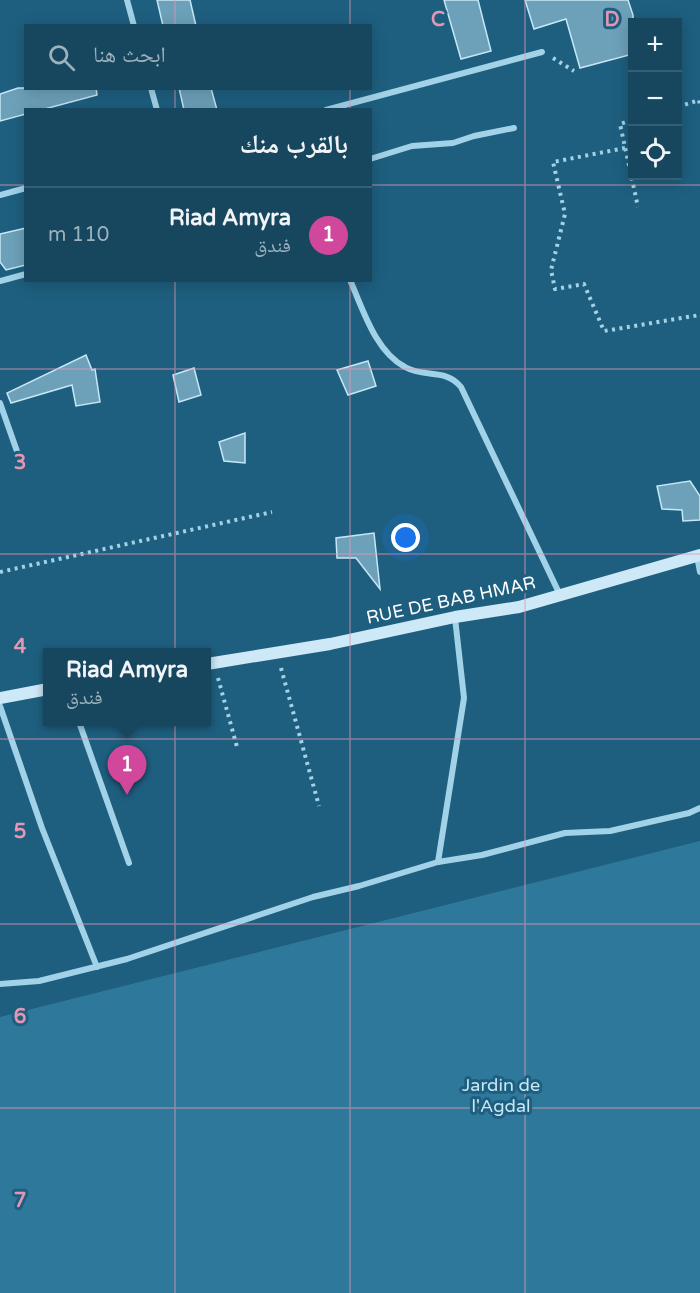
<!DOCTYPE html>
<html lang="ar">
<meta charset="utf-8">
<style>
:root{--surface:#16475f;--page:#1f4e65;--text:#f1f3f6;--muted:#9eb2bd;--line:#355f74;--accent:#e797bd}
body{margin:0;font-family:"Varela Round","Noto Naskh Arabic",sans-serif;background:var(--page);color:var(--text);direction:rtl}
.controls{position:absolute;right:18px;top:18px;display:grid;overflow:hidden;border-radius:0px;box-shadow:0 3px 15px #0003}
.controls button{width:54px;height:54px;display:grid;place-items:center;padding:0;border:0;border-bottom:2px solid var(--line);background:var(--surface);color:var(--text);font:30px sans-serif}
.you{position:absolute;left:406px;top:538px;width:21px;height:21px;margin:-15px;border:4px solid #fff;border-radius:50%;background:#1a73e8;box-shadow:0 0 0 9px #1a73e833}
.badge{display:grid;place-items:center;width:39px;height:39px;border-radius:50%;background:var(--accent);color:#fff;font-size:20px;font-weight:700}
.pin{position:absolute;translate:-50% -50px;filter:drop-shadow(0 2px 3px #0008)}
.pin::after{content:'';position:absolute;top:32px;width:21px;height:18px;background:inherit;clip-path:polygon(0 0,100% 0,50% 100%)}
.popup{position:absolute;left:43px;top:648px;width:168px;height:78px;box-sizing:border-box;display:grid;place-content:center;border-radius:0px;background:var(--surface);filter:drop-shadow(0 2px 4px #0005);font-size:20px;white-space:nowrap;color:var(--muted)}
.popup b{font-size:22px;color:var(--text)}
.popup::after{content:'';position:absolute;left:50%;top:100%;margin-left:-12px;border:12px solid transparent;border-top-color:var(--surface)}
.list{margin:0;padding:0;list-style:none}
h2{display:flex;justify-content:space-between;align-items:center;height:78px;margin:0;padding:0 24px;font-size:26px}
h2 small{font-size:20px;font-weight:400;color:var(--muted)}
.list li{display:grid;grid-template-columns:39px 1fr auto;gap:18px;align-items:center;box-sizing:border-box;height:96px;padding:0 24px;border-top:2px solid var(--line)}
.list b{display:block;font-size:22px;white-space:nowrap}
.list p{margin:0;font-size:20px;white-space:nowrap;color:var(--muted)}
.list em{font-size:20px;font-style:normal;color:var(--muted)}
.icon{flex:none;width:33px;height:33px;fill:none;stroke:currentColor;stroke-width:2;stroke-linecap:round;stroke-linejoin:round}
.map{position:relative;flex:none;width:700px;height:1293px;overflow:hidden;direction:ltr}
.search{position:absolute;background:var(--surface);box-shadow:0 3px 15px #0003;left:24px;top:24px;width:348px;height:66px;display:flex;align-items:center;gap:15px;box-sizing:border-box;padding:0 21px;border-radius:0px;color:var(--muted);font-size:22px}
.panel{position:absolute;background:var(--surface);box-shadow:0 3px 15px #0003;left:24px;top:108px;width:348px;height:174px;border-radius:0px;direction:rtl}
.map>svg:first-child{display:block}
.green{fill:#2e799b}
.building{fill:#6da1ba;stroke:#c6e7f6;stroke-width:1.5}
.lines{fill:none;stroke-linecap:round;stroke-linejoin:round}
.path{stroke:#a2d2e8;stroke-width:4;stroke-dasharray:3 4.5;stroke-linecap:butt}
.minor{stroke:#a2d2e8;stroke-width:6}
.secondary{stroke:#cde8f6;stroke-width:12}
.grid{fill:none;stroke:#e497b5;stroke-width:1.5;stroke-opacity:0.55}
.labels{text-anchor:middle;dominant-baseline:central;stroke-width:6;stroke-linejoin:round;paint-order:stroke}
.street-label{font-size:18px;fill:#fff;stroke:#1e5f7f}
.park-label{font-size:18px;fill:#c6e7f6;stroke:#1e5f7f}
.grid-label{font-size:20px;text-anchor:middle;font-weight:bold;fill:#e497b5;stroke:#1e5f7f;stroke-width:6;stroke-linejoin:round;paint-order:stroke}
</style>
<div class="map">
<svg width="700" height="1293" viewBox="0 0 700 1293">
<rect width="100%" height="100%" fill="#1e5f7f"/>
<!-- green -->
<path class="green" d="M700,841V1293H0V1017Z"/>
<!-- building -->
<g class="building">
<path d="M157,0H190L196,26H163Z"/>
<path d="M444,0H478L491,51L461,59Z"/>
<path d="M525,0H628L633,15V54L580,68L566,19L534,29Z"/>
<path d="M18,88H96L97,95L41,110H26V114L0,121V94Z"/>
<path d="M179,88H211L217,110H184Z"/>
<path d="M26,228V265L6,270L0,262V234Z"/>
<path d="M86,355L92,370L95,369L100,402L76,406L72,385L11,403L7,393Z"/>
<path d="M368,361L376,386L348,395L337,370Z"/>
<path d="M194,368L201,395L179,402L173,375Z"/>
<path d="M245,433V463L224,461L219,442Z"/>
<path d="M690,481L700,496V520L683,521L682,510L662,509L657,486Z"/>
<path d="M374,533L380,589L356,558H337L336,538Z"/>
</g>
<g class="lines">
<!-- path -->
<g class="path">
<path d="M553,58L574,71"/>
<path d="M678,107L699,100L700,105"/>
<path d="M632,120L620,124L638,207"/>
<path d="M625,148L553,162L565,214L551,270L555,289L584,284L604,331L700,315"/>
<path d="M0,572L272,512"/>
<path d="M281,668L319,806"/>
<path d="M218,678L237,747"/>
</g>
<!-- minor -->
<g class="minor">
<path d="M127,0L134,26"/>
<path d="M151,88L157,110"/>
<path d="M326,110L542,52"/>
<path d="M370,159L412,146L453,143L474,136L514,128"/>
<path d="M0,195L26,188"/>
<path d="M350,280C363,309 375,351 405,367C424,378 446,368 461,387L560,595"/>
<path d="M0,281L26,274"/>
<path d="M0,403L19,457"/>
<path d="M697,556L700,572"/>
<path d="M0,706L42,828L97,967"/>
<path d="M79,722L129,863"/>
<path d="M438,862L464,698L455,618"/>
<path d="M0,984L39,981L127,959L313,897L359,886L438,862L482,855L565,833L610,831L689,813L700,808"/>
</g>
<!-- secondary -->
<g class="secondary">
<path d="M207,664L330,644L455,617L519,607L700,555"/>
<path d="M0,698L48,689"/>
</g>
</g>
<!-- grid -->
<path class="grid" d="M175,0V26M350,0V26M525,0V1293M175,88V110M350,88V110M0,185H26M370,185H700M175,280V1293M350,280V1293M0,369H700M0,554H700M0,739H700M0,924H700M0,1108H700"/>
<g class="labels">
<!-- street labels -->
<g class="street-label">
<text transform="translate(451 600) rotate(-12)">RUE DE BAB HMAR</text>
</g>
<!-- park labels -->
<g class="park-label">
<text x="501" y="1085">Jardin de<tspan x="501" dy="21">l'Agdal</tspan></text>
</g>
</g>
<g class="grid-label">
<text x="438" y="26">C</text>
<text x="612" y="26">D</text>
<text x="20" y="469">3</text>
<text x="20" y="653">4</text>
<text x="20" y="838">5</text>
<text x="20" y="1023">6</text>
<text x="20" y="1207">7</text>
</g>
</svg>
<div class="controls">
<button>+</button>
<button>−</button>
<button><svg class="icon" aria-label="locate" viewBox="0 0 24 24"><circle cx="12" cy="12" r="6"/><path d="M12 2v4M12 18v4M2 12h4M18 12h4"/></svg></button>
</div>
<div class="you"></div>
<div class="pin badge" style="left:127px;top:795px;background:#d1479c">1</div>
<div class="popup"><b>Riad Amyra</b>فندق</div>
<div class="search"><svg class="icon" aria-label="search" viewBox="0 0 24 24"><circle cx="10" cy="10" r="6"/><path d="M15 15l6 6"/></svg>ابحث هنا</div>
<section class="panel">
<h2>بالقرب منك<small></small></h2>
<ul class="list">
<li><span class="badge" style="background:#d1479c">1</span><div><b>Riad Amyra</b><p>فندق</p></div><em>110 m</em></li>
</ul>
</section>
</div>
